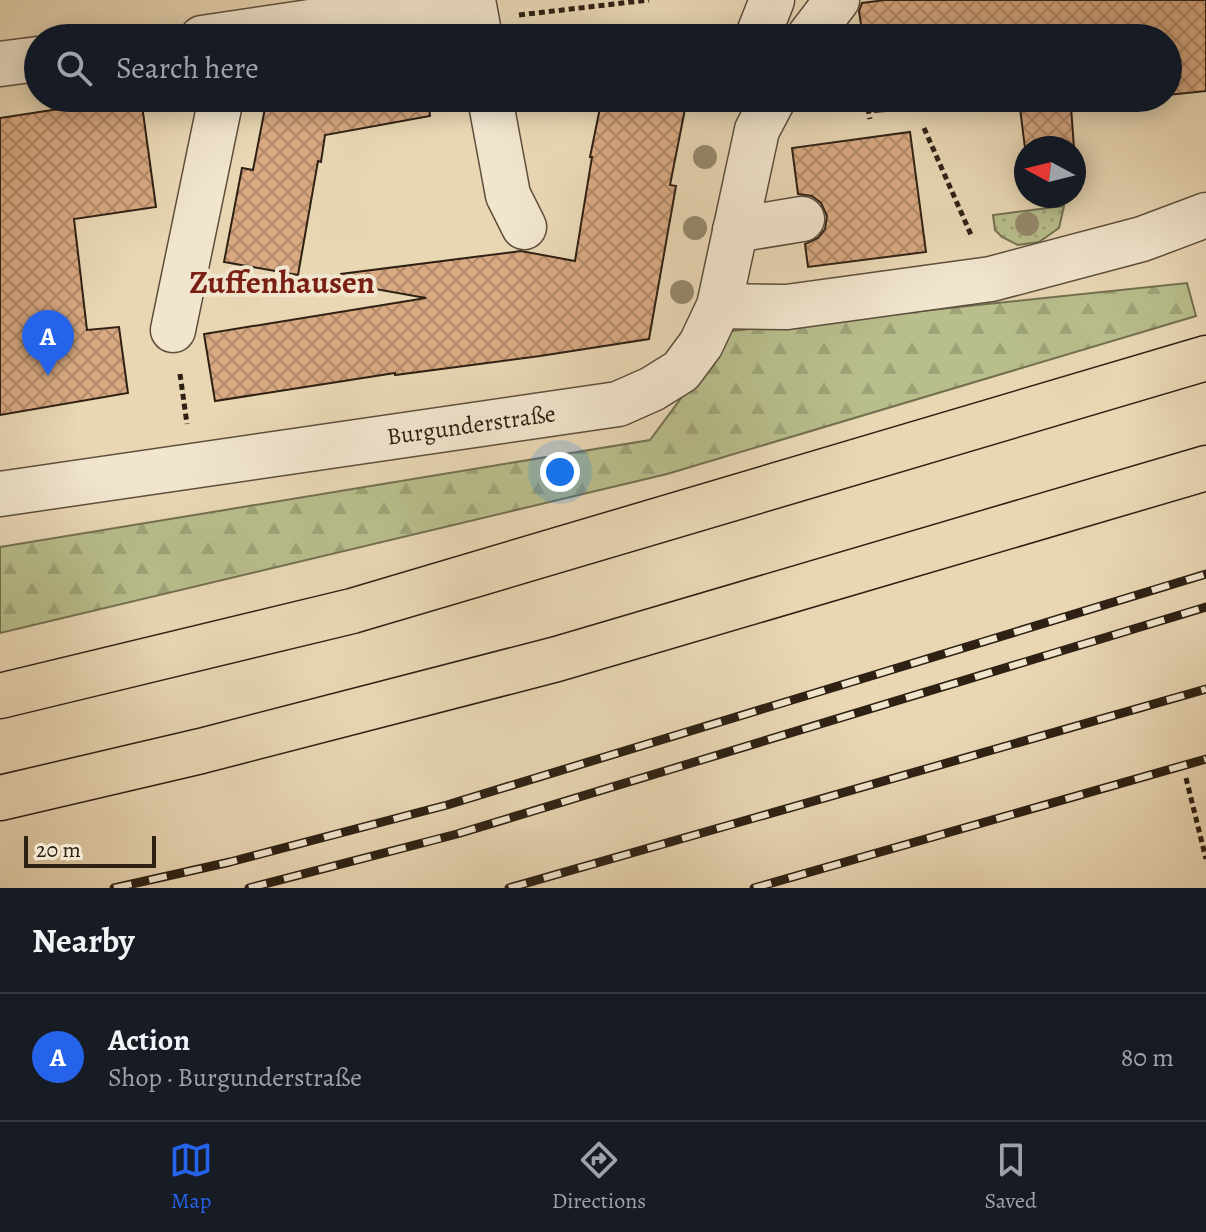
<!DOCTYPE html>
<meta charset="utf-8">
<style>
:root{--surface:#171b24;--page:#242831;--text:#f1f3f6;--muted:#9ea1a6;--line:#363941;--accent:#2563eb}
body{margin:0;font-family:Alegreya,serif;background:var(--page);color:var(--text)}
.compass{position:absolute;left:1014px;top:136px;width:72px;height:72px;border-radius:50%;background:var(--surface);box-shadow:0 4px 20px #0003;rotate:277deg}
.scale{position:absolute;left:24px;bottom:20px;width:132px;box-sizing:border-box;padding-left:8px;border:4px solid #2e2114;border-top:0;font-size:22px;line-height:28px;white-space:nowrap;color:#2e2114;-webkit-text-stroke:6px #f1e5ce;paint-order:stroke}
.you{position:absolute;left:560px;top:472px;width:28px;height:28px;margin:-20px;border:6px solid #fff;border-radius:50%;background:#1a73e8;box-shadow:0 0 0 12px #1a73e833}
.badge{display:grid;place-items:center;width:52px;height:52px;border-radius:50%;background:var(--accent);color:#fff;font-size:26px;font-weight:700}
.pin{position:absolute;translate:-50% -66px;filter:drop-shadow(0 2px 4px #0008)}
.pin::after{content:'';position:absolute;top:42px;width:28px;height:24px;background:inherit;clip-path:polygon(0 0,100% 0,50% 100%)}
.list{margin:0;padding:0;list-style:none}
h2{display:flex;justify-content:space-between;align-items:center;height:104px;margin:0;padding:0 32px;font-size:34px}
h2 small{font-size:26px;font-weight:400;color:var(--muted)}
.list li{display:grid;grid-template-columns:52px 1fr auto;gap:24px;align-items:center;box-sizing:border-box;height:128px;padding:0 32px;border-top:2px solid var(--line)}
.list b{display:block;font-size:30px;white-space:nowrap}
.list p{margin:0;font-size:26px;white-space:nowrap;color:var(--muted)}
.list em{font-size:26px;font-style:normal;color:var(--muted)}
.icon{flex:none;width:44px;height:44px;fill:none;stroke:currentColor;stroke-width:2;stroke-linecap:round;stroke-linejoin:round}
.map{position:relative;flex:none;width:1206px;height:888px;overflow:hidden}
.search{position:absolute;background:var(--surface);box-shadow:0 4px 20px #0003;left:24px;right:24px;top:24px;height:88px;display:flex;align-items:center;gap:20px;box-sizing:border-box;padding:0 28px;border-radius:44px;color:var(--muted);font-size:30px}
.sheet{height:232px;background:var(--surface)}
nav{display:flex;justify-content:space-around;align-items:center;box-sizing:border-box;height:112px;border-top:2px solid var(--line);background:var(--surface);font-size:22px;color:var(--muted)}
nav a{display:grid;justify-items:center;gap:4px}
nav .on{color:var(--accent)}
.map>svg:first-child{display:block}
.grass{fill:url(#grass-dots);stroke:#737050;stroke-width:2}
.forest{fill:url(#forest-firs);stroke:#737050;stroke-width:2}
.building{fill:url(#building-cross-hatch);stroke:#2e2114;stroke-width:2}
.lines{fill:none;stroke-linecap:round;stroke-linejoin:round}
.minor-casing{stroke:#5d4e3c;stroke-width:47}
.highway-casing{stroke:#2e2114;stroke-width:47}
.path{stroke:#2e2114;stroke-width:5;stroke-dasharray:6 4;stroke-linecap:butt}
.minor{stroke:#f1e5ce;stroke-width:44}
.highway{stroke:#e9d7b4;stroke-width:44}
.rail-casing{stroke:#2e2114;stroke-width:9}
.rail{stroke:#f1e5ce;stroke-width:6;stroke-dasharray:18;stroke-linecap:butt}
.tree{fill:#95886c}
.labels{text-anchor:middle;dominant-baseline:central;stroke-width:8;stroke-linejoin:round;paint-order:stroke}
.street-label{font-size:24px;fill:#2e2114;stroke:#f1e5ce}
.district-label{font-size:32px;font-weight:bold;fill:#7a1f14;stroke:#f1e5ce}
</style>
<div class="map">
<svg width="1206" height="888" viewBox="0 0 1206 888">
<defs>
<pattern id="grass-dots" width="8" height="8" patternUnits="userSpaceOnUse" patternTransform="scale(2)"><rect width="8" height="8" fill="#b8be8c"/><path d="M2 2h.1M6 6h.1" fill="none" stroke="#9ea378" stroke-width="1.8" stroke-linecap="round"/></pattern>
<pattern id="forest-firs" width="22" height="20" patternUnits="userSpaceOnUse" patternTransform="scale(2)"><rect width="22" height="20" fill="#b8be8c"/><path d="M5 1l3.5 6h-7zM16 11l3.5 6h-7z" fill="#9ea378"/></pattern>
<pattern id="building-cross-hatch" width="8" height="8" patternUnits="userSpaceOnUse" patternTransform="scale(2)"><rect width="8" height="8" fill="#d9a982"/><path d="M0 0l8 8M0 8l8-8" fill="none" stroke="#b08969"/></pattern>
</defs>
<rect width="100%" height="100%" fill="#e9d7b4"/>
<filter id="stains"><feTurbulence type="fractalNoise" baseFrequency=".0025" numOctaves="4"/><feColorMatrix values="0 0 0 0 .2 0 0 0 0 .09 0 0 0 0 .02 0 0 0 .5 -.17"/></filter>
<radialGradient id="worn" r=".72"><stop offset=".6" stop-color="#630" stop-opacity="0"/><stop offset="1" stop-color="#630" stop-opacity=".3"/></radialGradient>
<!-- grass -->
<path class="grass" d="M1064,206L1059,228L1039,242L1018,245L1002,237L995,230L993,215Z"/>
<!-- forest -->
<path class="forest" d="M1187,283L1196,316L667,474L0,633V547L650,440L731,331Z"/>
<!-- building -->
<g class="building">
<path d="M885,0H1206V91L1168,95V38H863L859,11L862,3Z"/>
<path d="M131,98H141L156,207L74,219L87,330L119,327L128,393L0,415V118Z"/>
<path d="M267,98H428L430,116L325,135L321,162L318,161L298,275L224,262L242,168L253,170Z"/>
<path d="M515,98H658L686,104L670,185L676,186L649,339L540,356L395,375V373L215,401L204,334L426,298L341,283V274L521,251L575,261L592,157H590L602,98L518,110Z"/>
<path d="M873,98H1144L1071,107L1074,148H1025L1019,100L875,112Z"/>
<path d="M910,132L926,252L808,267L805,244L818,238L825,229L827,216L821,203L812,196L798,194L792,148Z"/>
</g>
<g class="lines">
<!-- minor casing -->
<g class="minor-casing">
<g id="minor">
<path d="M473,0L480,38"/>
<path d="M202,38L431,4L473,0"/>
<path d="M757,38L772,0"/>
<path d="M808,38L837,0"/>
<path d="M0,64L38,59"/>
<path d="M490,98L508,195L524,227"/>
<path d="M735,230L802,219"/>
<path d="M719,306L787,307L991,279L1142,239L1206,215"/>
<path d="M173,330L221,98"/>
<path d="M0,494L618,404L652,389L681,371L701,344L719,306L757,130L774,98"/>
</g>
</g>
<!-- highway casing -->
<g class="highway-casing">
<g id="highway">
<path d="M0,696L352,611L1206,358"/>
<path d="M0,798L201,751L557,659L1206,468"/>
</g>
</g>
<!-- path -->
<g class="path">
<path d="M519,15L649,0"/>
<path d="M866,98L870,119"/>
<path d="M924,128L972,237"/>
<path d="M180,374L187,424"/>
<path d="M1186,778L1206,859"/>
</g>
<!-- minor -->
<use href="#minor" class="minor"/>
<!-- highway -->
<use href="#highway" class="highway"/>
<!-- rail casing -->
<g class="rail-casing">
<g id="rail">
<path d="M114,888L230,862L447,805L1206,574"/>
<path d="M249,888L457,834L1206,607"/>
<path d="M509,888L1206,689"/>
<path d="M754,888L1206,759"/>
</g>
</g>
<!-- rail -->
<use href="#rail" class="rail"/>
</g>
<!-- trees -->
<g class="tree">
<circle cx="705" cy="157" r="12"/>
<circle cx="1027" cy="224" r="12"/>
<circle cx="695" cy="228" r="12"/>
<circle cx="682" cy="292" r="12"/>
</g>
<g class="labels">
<!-- street labels -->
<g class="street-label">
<text transform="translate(471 425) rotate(-8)">Burgunderstraße</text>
</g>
<!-- district labels -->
<g class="district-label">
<text x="282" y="282">Zuffenhausen</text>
</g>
</g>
<rect width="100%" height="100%" filter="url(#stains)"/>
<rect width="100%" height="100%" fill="url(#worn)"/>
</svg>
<svg class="compass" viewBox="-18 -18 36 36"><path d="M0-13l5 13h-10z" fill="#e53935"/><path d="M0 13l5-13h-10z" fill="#9ea1a6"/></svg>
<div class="scale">20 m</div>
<div class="you"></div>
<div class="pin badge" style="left:48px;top:376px">A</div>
<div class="search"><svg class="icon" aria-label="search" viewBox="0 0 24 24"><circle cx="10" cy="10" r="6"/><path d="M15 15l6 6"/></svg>Search here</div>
</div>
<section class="sheet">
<h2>Nearby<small></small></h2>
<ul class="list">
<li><span class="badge">A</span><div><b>Action</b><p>Shop · Burgunderstraße</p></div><em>80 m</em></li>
</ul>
</section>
<nav>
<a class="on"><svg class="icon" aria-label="map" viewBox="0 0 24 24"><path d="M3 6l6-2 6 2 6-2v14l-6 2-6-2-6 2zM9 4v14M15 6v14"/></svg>Map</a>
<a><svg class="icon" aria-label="directions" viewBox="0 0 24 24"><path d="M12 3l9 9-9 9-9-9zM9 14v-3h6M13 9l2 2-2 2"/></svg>Directions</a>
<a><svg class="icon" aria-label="saved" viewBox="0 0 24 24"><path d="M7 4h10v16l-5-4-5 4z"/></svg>Saved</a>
</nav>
